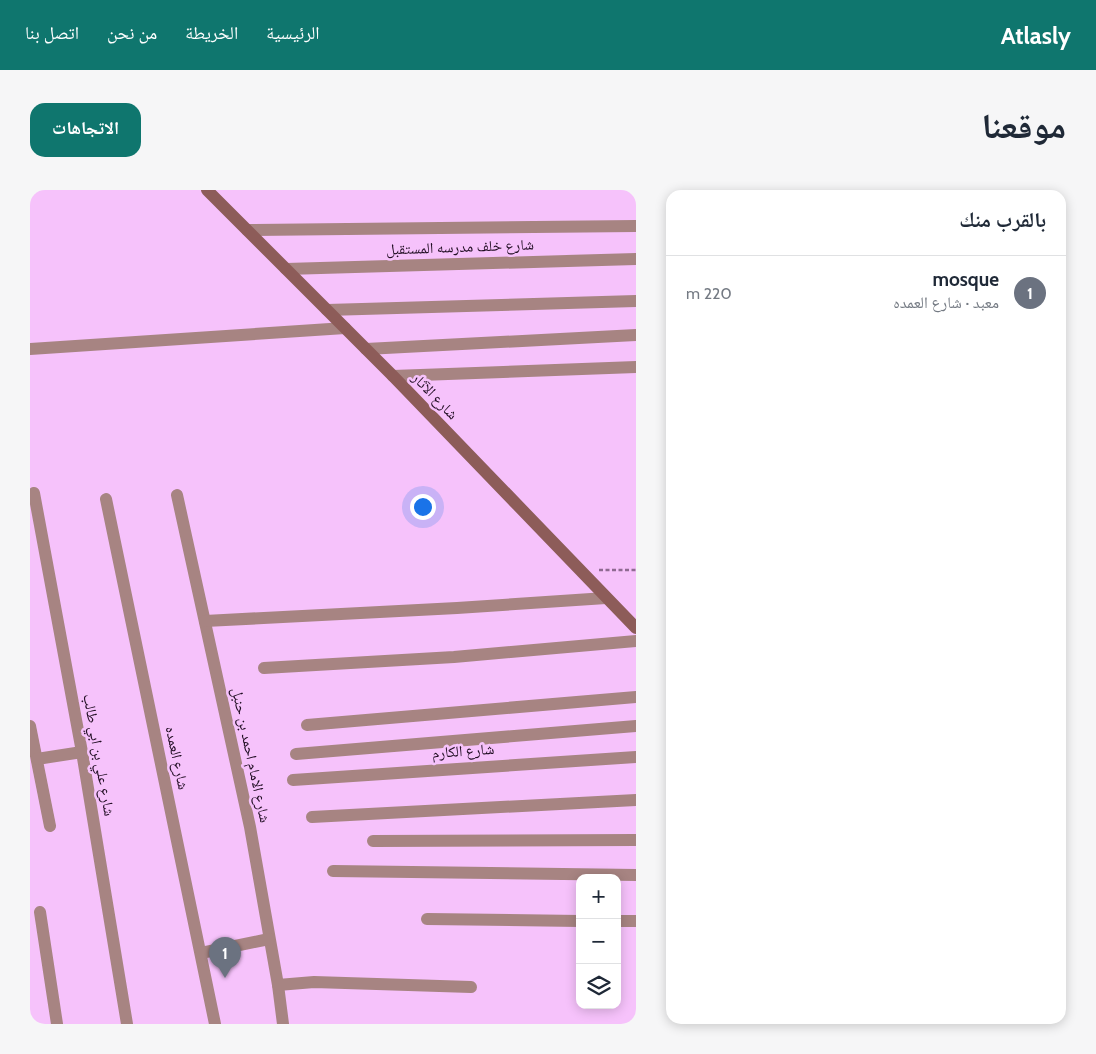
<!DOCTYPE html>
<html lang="ar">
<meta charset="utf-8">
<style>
:root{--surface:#fff;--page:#f6f6f7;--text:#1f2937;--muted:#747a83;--line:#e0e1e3;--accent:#0f766e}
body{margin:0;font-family:Cabin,"Noto Naskh Arabic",sans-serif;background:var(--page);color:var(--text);direction:rtl}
.controls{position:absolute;right:15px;bottom:15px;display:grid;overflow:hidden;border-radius:10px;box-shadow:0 2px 12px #0003}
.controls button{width:45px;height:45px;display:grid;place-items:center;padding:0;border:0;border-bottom:1px solid var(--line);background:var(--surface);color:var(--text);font:25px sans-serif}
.you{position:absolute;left:392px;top:316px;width:18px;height:18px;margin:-12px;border:4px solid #fff;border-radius:50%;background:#1a73e8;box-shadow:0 0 0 8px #1a73e833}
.badge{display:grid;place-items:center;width:32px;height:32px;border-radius:50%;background:var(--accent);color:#fff;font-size:16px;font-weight:700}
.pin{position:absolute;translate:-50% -41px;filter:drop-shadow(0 1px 2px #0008)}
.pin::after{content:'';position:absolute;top:26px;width:18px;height:15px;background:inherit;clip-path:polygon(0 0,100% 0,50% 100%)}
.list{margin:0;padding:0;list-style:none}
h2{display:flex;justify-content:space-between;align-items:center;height:65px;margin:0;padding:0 20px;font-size:21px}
h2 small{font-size:16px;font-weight:400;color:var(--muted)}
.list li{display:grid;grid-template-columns:32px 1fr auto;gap:15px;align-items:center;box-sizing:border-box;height:75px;padding:0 20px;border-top:1px solid var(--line)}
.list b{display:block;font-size:19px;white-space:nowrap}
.list p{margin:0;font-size:16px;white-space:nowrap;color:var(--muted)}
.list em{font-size:16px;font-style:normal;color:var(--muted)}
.icon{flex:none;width:28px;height:28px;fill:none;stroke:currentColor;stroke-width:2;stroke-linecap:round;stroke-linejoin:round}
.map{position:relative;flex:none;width:606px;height:834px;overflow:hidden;direction:ltr;border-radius:15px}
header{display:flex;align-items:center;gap:30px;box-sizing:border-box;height:70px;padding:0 25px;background:var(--accent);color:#fff}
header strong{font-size:24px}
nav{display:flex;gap:28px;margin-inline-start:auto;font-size:18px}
.intro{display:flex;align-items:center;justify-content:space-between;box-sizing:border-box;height:120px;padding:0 30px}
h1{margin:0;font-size:35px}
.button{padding:12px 22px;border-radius:15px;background:var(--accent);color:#fff;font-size:18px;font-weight:700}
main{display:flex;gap:30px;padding:0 30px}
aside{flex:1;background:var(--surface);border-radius:15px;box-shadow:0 2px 12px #0003}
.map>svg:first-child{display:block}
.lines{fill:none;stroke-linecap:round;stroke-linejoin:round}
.path{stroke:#8e6a91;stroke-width:2.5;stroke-dasharray:4 2.5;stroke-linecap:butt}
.street{stroke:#a78482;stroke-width:12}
.secondary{stroke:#8d5c59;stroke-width:12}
.labels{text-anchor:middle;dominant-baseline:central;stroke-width:5;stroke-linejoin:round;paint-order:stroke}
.street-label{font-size:15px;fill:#210e23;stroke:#f6c2fb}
</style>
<header>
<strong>Atlasly</strong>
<nav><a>الرئيسية</a><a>الخريطة</a><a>من نحن</a><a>اتصل بنا</a></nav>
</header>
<div class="intro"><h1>موقعنا</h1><a class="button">الاتجاهات</a></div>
<main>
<aside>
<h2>بالقرب منك<small></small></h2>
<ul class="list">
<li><span class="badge" style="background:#6b7280">1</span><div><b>mosque</b><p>معبد · شارع العمده</p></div><em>220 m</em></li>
</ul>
</aside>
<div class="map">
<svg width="606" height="834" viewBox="0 0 606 834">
<rect width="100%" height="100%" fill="#f6c2fb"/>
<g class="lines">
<!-- path -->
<path class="path" d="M569,380H606"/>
<!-- street -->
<g class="street">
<path d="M217,40L606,36"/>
<path d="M256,79L606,69"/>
<path d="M297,120L606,111"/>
<path d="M0,159L315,138"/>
<path d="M336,159L606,145"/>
<path d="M363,186L606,177"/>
<path d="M4,303L52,562L97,834"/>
<path d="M147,305L220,637L248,795L253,834"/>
<path d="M76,309L185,834"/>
<path d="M175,431L427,418L576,408"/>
<path d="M234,478L424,467L606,451"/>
<path d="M277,535L606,507"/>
<path d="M0,536L20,636"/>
<path d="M266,564L606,536"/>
<path d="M7,569L52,562"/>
<path d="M263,590L606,567"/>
<path d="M282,627L606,610"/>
<path d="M343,651L606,650"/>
<path d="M303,681L606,685"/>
<path d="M10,722L27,834"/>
<path d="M397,729L550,731"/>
<path d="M587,731H606"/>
<path d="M171,763L239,749"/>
<path d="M248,795L284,792L441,797"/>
</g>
<!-- secondary -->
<path class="secondary" d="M177,0L363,186L606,438"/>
</g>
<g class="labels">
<!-- street labels -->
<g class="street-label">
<text transform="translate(430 57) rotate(-2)">شارع خلف مدرسه المستقبل</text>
<text transform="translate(405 206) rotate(46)">شارع الآثار</text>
<text transform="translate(433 561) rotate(-4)">شارع الكارم</text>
<text transform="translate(69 565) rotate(80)">شارع علي بن ابي طالب</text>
<text transform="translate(221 565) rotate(78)">شارع الامام احمد بن حنبل</text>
<text transform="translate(147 568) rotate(78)">شارع العمده</text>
</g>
</g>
</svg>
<div class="controls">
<button>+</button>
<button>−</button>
<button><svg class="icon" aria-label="layers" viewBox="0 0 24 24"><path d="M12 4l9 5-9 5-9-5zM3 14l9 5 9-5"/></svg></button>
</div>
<div class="you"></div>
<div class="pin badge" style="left:195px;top:788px;background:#6b7280">1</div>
</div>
</main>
